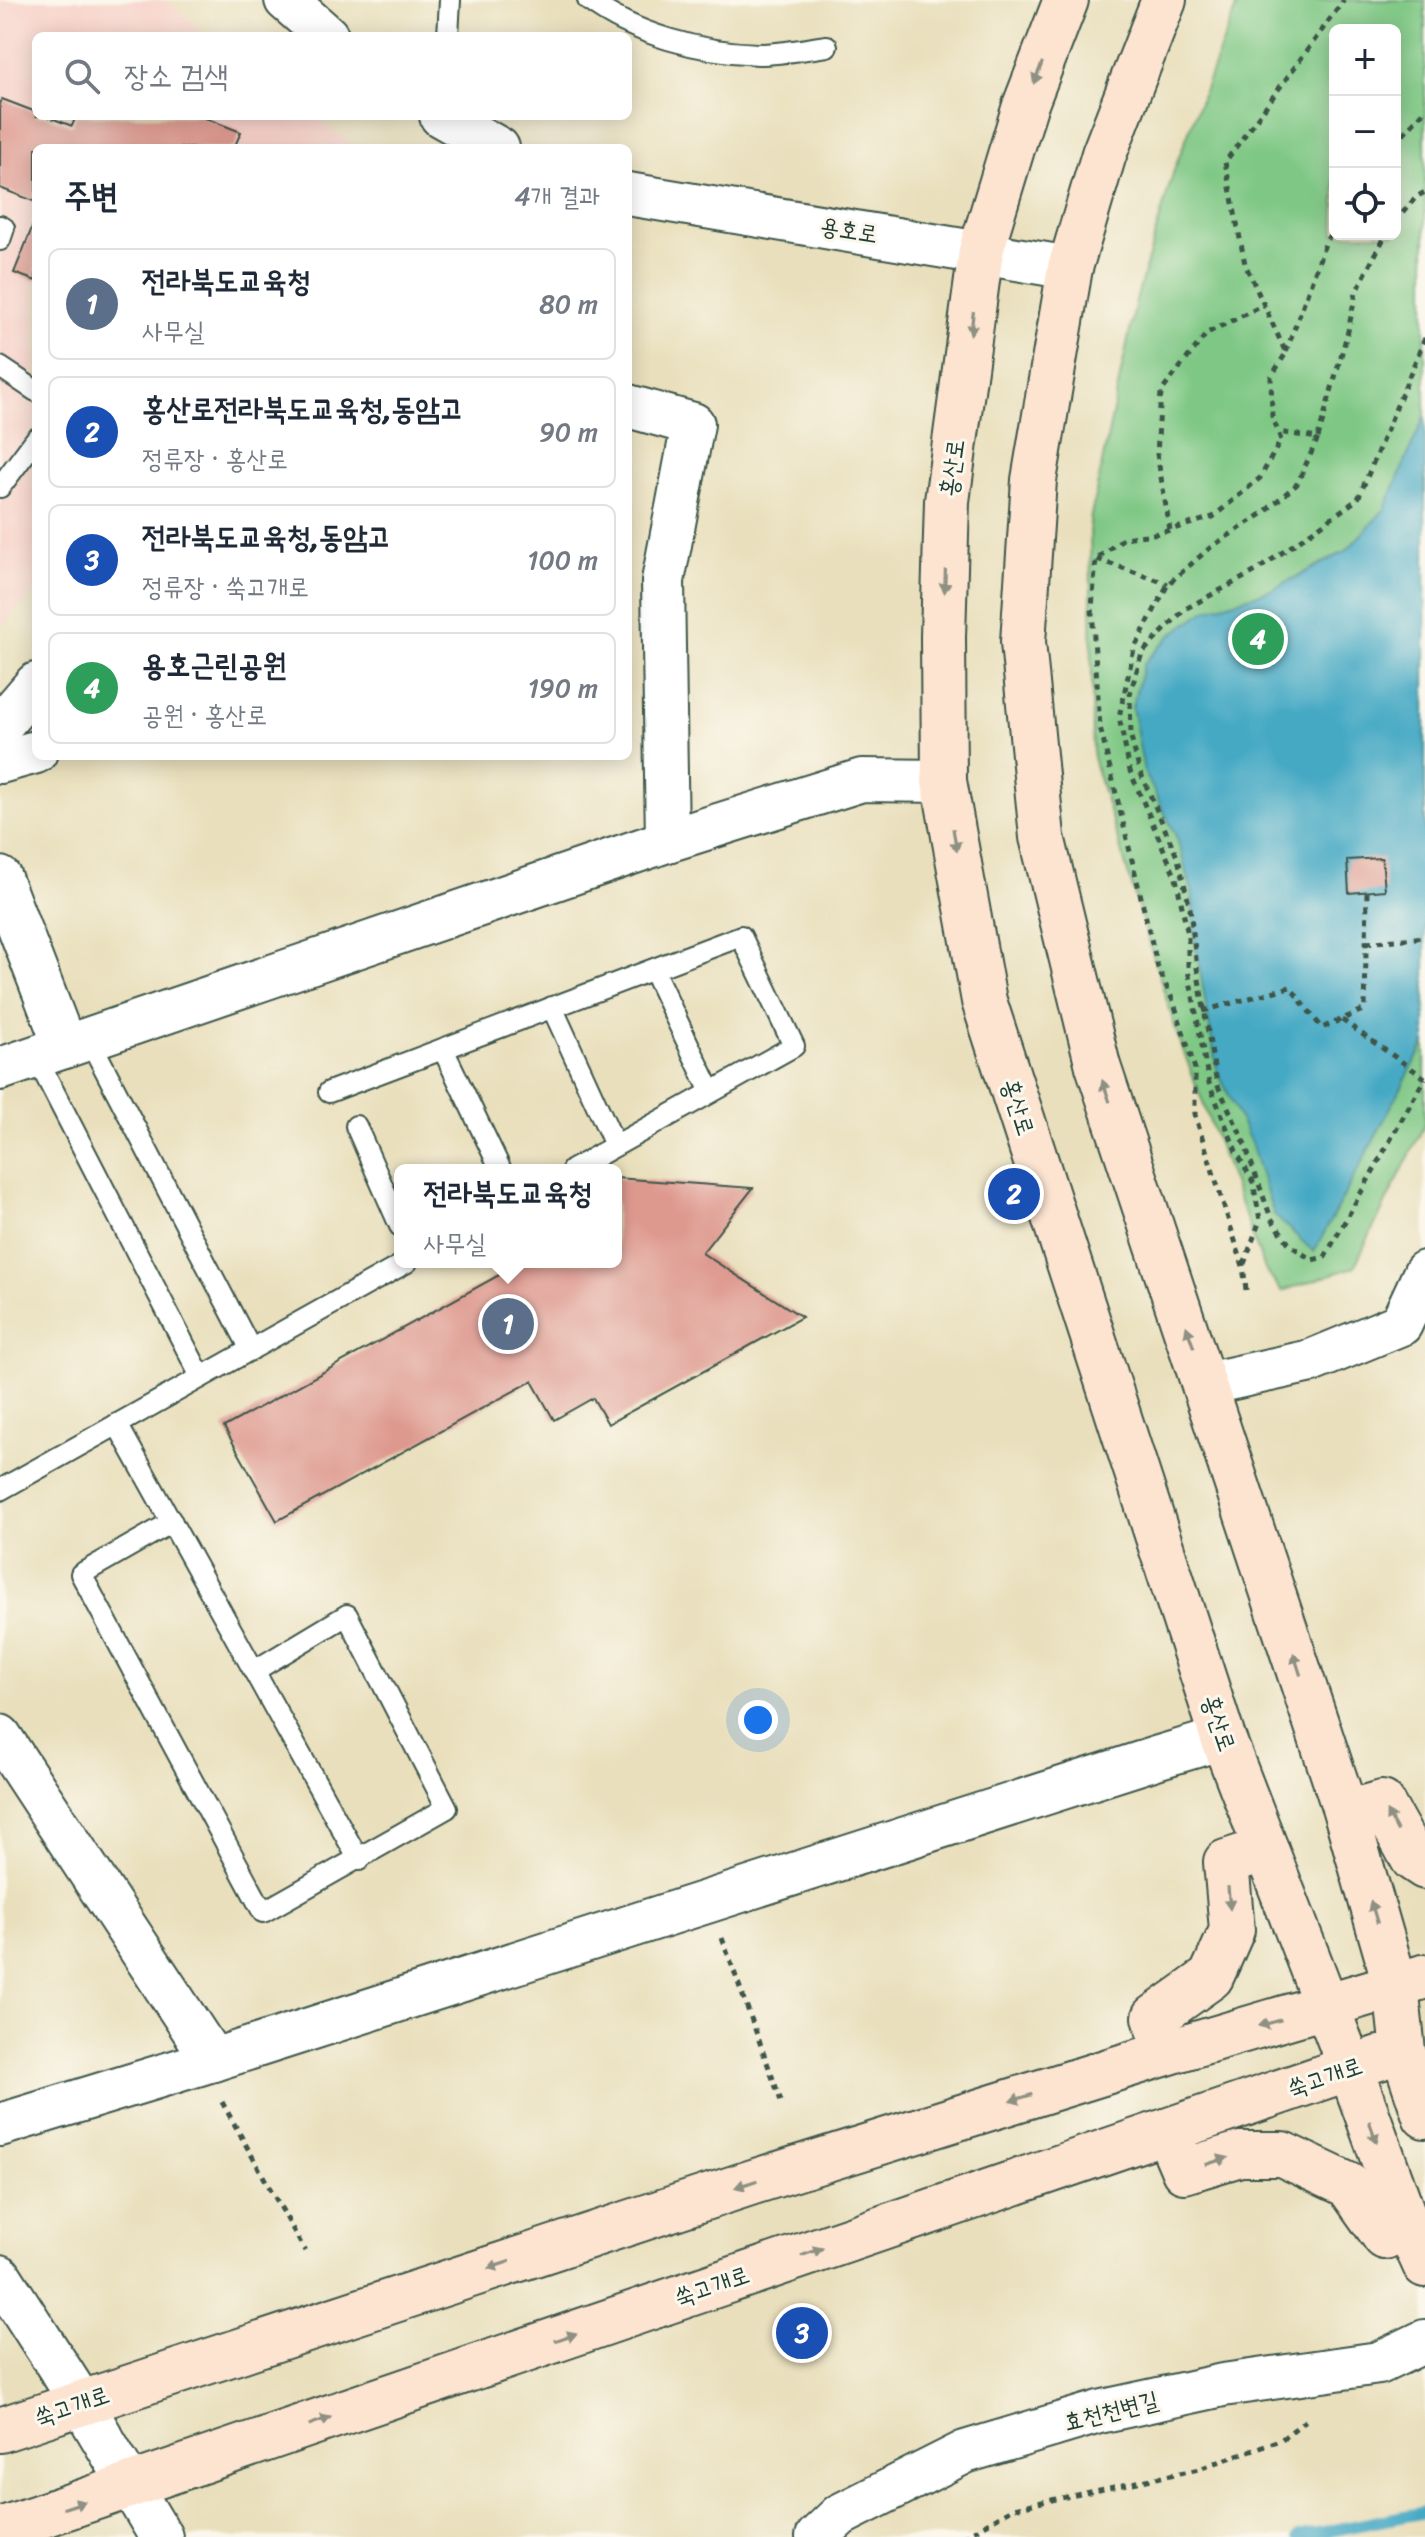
<!DOCTYPE html>
<html lang="ko">
<meta charset="utf-8">
<style>
:root{--surface:#fff;--page:#f6f6f7;--text:#1f2937;--muted:#747a83;--line:#e0e1e3;--accent:#c8321e}
body{margin:0;font-family:Sriracha,"Poor Story",sans-serif;background:var(--page);color:var(--text)}
.controls{position:absolute;right:24px;top:24px;display:grid;overflow:hidden;border-radius:12px;box-shadow:0 4px 20px #0003}
.controls button{width:72px;height:72px;display:grid;place-items:center;padding:0;border:0;border-bottom:2px solid var(--line);background:var(--surface);color:var(--text);font:40px sans-serif}
.you{position:absolute;left:758px;top:1720px;width:28px;height:28px;margin:-20px;border:6px solid #fff;border-radius:50%;background:#1a73e8;box-shadow:0 0 0 12px #1a73e833}
.badge{display:grid;place-items:center;width:52px;height:52px;border-radius:50%;background:var(--accent);color:#fff;font-size:26px;font-weight:700}
.pin{position:absolute;translate:-50% -50%;border:4px solid #fff;box-shadow:0 2px 8px #0006}
.popup{position:absolute;left:394px;top:1164px;width:228px;height:104px;box-sizing:border-box;display:grid;place-content:center;border-radius:12px;background:var(--surface);filter:drop-shadow(0 2px 6px #0005);font-size:26px;white-space:nowrap;color:var(--muted)}
.popup b{font-size:30px;color:var(--text)}
.popup::after{content:'';position:absolute;left:50%;top:100%;margin-left:-16px;border:16px solid transparent;border-top-color:var(--surface)}
.list{margin:0;padding:0;list-style:none}
h2{display:flex;justify-content:space-between;align-items:center;height:104px;margin:0;padding:0 32px;font-size:34px}
h2 small{font-size:26px;font-weight:400;color:var(--muted)}
.list li{display:grid;grid-template-columns:52px 1fr auto;gap:24px;align-items:center;box-sizing:border-box;height:112px;margin:0 16px 16px;padding:0 16px;border:2px solid var(--line);border-radius:12px}
.list b{display:block;font-size:30px;white-space:nowrap}
.list p{margin:0;font-size:26px;white-space:nowrap;color:var(--muted)}
.list em{font-size:26px;font-style:normal;color:var(--muted)}
.icon{flex:none;width:44px;height:44px;fill:none;stroke:currentColor;stroke-width:2;stroke-linecap:round;stroke-linejoin:round}
.map{position:relative;flex:none;width:1425px;height:2537px;overflow:hidden}
.search{position:absolute;background:var(--surface);box-shadow:0 4px 20px #0003;left:32px;top:32px;width:600px;height:88px;display:flex;align-items:center;gap:20px;box-sizing:border-box;padding:0 28px;border-radius:12px;color:var(--muted);font-size:30px}
.panel{position:absolute;background:var(--surface);box-shadow:0 4px 20px #0003;left:32px;top:144px;width:600px;height:616px;border-radius:12px}
.map>svg:first-child{display:block}
.built{fill:#f7d1c9}
.green{fill:#7ec784;stroke:#4e825c;stroke-width:2;fill-rule:evenodd}
.water{fill:#44a9c4;stroke:#32737c;stroke-width:2}
.lines{fill:none;stroke-linecap:round;stroke-linejoin:round}
.stream{stroke:#44a9c4;stroke-width:12}
.building{fill:#de998f}
.lane-casing{stroke:#3d5548;stroke-width:24}
.street-casing{stroke:#3d5548;stroke-width:46}
.secondary-casing{stroke:#3d5548;stroke-width:48}
.path{stroke:#3d5548;stroke-width:5;stroke-dasharray:6 6;stroke-linecap:butt}
.lane{stroke:#fff;stroke-width:20}
.street{stroke:#fff;stroke-width:42}
.secondary{stroke:#fde4d1;stroke-width:44}
.oneway{fill:#8e9082}
.labels{text-anchor:middle;dominant-baseline:central;stroke-width:6;stroke-linejoin:round;paint-order:stroke}
.street-label{font-size:24px;fill:#1f3d34;stroke:#fbf7ec}
</style>
<div class="map">
<svg width="1425" height="2537" viewBox="0 0 1425 2537">
<rect width="100%" height="100%" fill="#fbf7ec"/>
<filter id="ink" filterUnits="userSpaceOnUse"><feTurbulence type="fractalNoise" baseFrequency=".0125" numOctaves="2"/><feDisplacementMap in="SourceGraphic" scale="16" xChannelSelector="R" yChannelSelector="G"/><feConvolveMatrix kernelMatrix="1 2 1 2 8 2 1 2 1" color-interpolation-filters="sRGB"/></filter>
<filter id="wash" filterUnits="userSpaceOnUse"><feTurbulence type="fractalNoise" baseFrequency=".006" numOctaves="4" result="noise"/><feDisplacementMap in="SourceGraphic" scale="32" xChannelSelector="R" yChannelSelector="G"/><feGaussianBlur stdDeviation="1.8" result="paint"/><feColorMatrix in="noise" values="0 0 0 0 0 0 0 0 0 0 0 0 0 0 0 0 0 1.4 0 .05"/><feComposite in="paint" operator="in"/></filter>
<g filter="url(#wash)">
<rect width="100%" height="100%" fill="#e9dfbc"/>
<!-- built -->
<path class="built" d="M0,0H166L207,36H36V116H312L352,144L350,148H36V589L0,628Z"/>
<!-- green -->
<path class="green" d="M1239,0H1425V1124L1354,1267L1282,1291L1266,1272L1176,1031L1093,758L1090,520L1137,297L1174,170ZM1335,30H1395V234H1335Z"/>
<!-- water -->
<path class="water" d="M1425,415V1043L1314,1252L1274,1215L1251,1143L1217,1070L1196,947L1192,891L1177,838L1144,771L1132,706L1144,663L1171,635L1206,610L1271,590L1346,551L1385,509Z"/>
<g class="lines">
<!-- stream -->
<path class="stream" d="M1299,2537L1425,2512"/>
</g>
<g id="blocks">
<!-- building -->
<g class="building">
<path d="M2,99L36,112V116H46L72,126L76,116H200L241,132L234,148H36V202L0,188V104Z"/>
<path d="M36,218V281L14,273Z"/>
<path d="M1382,858L1385,890L1349,893L1347,860Z"/>
<path d="M616,1178L753,1188L702,1253L802,1317L608,1424L593,1398L554,1420L532,1381L277,1521L224,1427L512,1268L519,1262H616Z"/>
</g>
</g>
</g>
<g filter="url(#ink)">
<use href="#blocks" fill-opacity="0" stroke="#3d5548" stroke-width="2"/>
<g class="lines">
<!-- lane casing -->
<g class="lane-casing">
<g id="lane">
<path d="M588,0C635,35 700,52 758,54C781,54 805,49 827,46"/>
<path d="M448,36L450,0"/>
<path d="M0,226L4,228L0,240"/>
<path d="M0,367L36,391"/>
<path d="M0,487L36,439"/>
<path d="M653,970L711,1092"/>
<path d="M552,1007L615,1145"/>
<path d="M89,1039L251,1350"/>
<path d="M443,1049L501,1170"/>
<path d="M36,1057L201,1377"/>
<path d="M329,1092L741,936L794,1046L572,1170"/>
<path d="M356,1126L400,1226"/>
<path d="M117,1424L359,1860"/>
<path d="M0,1490L407,1262"/>
<path d="M172,1522L81,1574L263,1912L447,1808L347,1615L254,1671"/>
</g>
</g>
<!-- street casing -->
<g class="street-casing">
<g id="street">
<path d="M286,0L327,36"/>
<path d="M441,116L498,148"/>
<path d="M628,194L1070,268"/>
<path d="M628,406L693,424L663,581L667,841"/>
<path d="M0,726L36,684"/>
<path d="M0,762L36,752"/>
<path d="M0,878L65,1047"/>
<path d="M0,1069L667,841L862,780L944,781"/>
<path d="M1206,1384L1311,1361L1401,1324L1425,1272"/>
<path d="M0,1736L213,2060"/>
<path d="M0,2125L213,2060L1159,1757L1223,1738"/>
<path d="M0,2276L81,2402L161,2537"/>
<path d="M817,2537L840,2515L965,2452L1099,2412L1223,2385L1379,2363L1425,2341"/>
</g>
</g>
<!-- secondary casing -->
<g class="secondary-casing">
<g id="secondary">
<path d="M1066,0L1025,106L981,251L947,501L943,637L944,781L984,1001L1223,1738L1350,2067L1407,2225L1425,2265"/>
<path d="M1164,0L1104,154L1070,268L1034,480L1023,642L1042,837L1098,1066L1346,1813L1396,1987L1403,2051L1425,2116"/>
<path d="M1346,1813L1382,1803L1413,1859L1425,1867"/>
<path d="M1165,2053L1155,2017L1211,1977L1221,1955L1232,1930L1226,1862L1266,1849"/>
<path d="M1167,2131L1184,2171L1240,2154H1282L1348,2185L1385,2237L1407,2225"/>
<path d="M0,2430L753,2182L1176,2050L1423,1977"/>
<path d="M0,2530L1379,2058"/>
</g>
</g>
<!-- path -->
<g class="path">
<path d="M1395,143L1425,110"/>
<path d="M1395,222L1416,197L1425,192"/>
<path d="M1425,338L1358,499L1256,571L1185,609L1142,653L1130,694L1131,737L1139,769L1178,859L1190,908L1197,968L1217,1084L1242,1137L1271,1218L1290,1245L1312,1260L1325,1257L1425,1078"/>
<path d="M1286,352L1326,241L1335,227"/>
<path d="M1318,438L1348,331L1356,292L1386,234"/>
<path d="M1170,530L1157,454L1161,392L1207,333L1264,305"/>
<path d="M1097,559L1168,584"/>
<path d="M1366,943L1425,937"/>
<path d="M1203,1011L1290,987L1322,1028L1365,1009L1367,892"/>
<path d="M1342,1020L1425,1078"/>
<path d="M1244,1264L1260,1220L1253,1182L1236,1151L1209,1083L1188,970V935L1176,878L1130,771L1119,717L1134,649L1168,584L1211,547L1262,514L1297,484L1318,438L1278,432"/>
<path d="M1246,1290L1243,1266L1195,1115V1069L1174,1003L1158,968L1100,727L1092,608L1096,559L1124,538L1160,533L1213,517L1260,478L1281,440L1272,416L1271,377L1286,353L1245,264L1225,162L1344,0"/>
<path d="M722,1938L781,2101"/>
<path d="M222,2102L305,2251"/>
<path d="M963,2537L1014,2508L1199,2469L1282,2439L1310,2417"/>
</g>
<!-- lane -->
<use href="#lane" class="lane"/>
<!-- street -->
<use href="#street" class="street"/>
<!-- secondary -->
<use href="#secondary" class="secondary"/>
</g>
<!-- one-way arrows -->
<defs><path id="oneway-solid" d="M-6-.8H1V-3.2L6.5 0L1 3.2V.8H-6Z" transform="scale(2)"/></defs>
<g class="oneway">
<use href="#oneway-solid" transform="translate(1038 73) rotate(112)"/>
<use href="#oneway-solid" transform="translate(972 323) rotate(97)"/>
<use href="#oneway-solid" transform="translate(945 581) rotate(92)"/>
<use href="#oneway-solid" transform="translate(955 840) rotate(80)"/>
<use href="#oneway-solid" transform="translate(1106 1091) rotate(-109)"/>
<use href="#oneway-solid" transform="translate(1190 1337) rotate(-109)"/>
<use href="#oneway-solid" transform="translate(1297 1664) rotate(-108)"/>
<use href="#oneway-solid" transform="translate(1392 1821) rotate(-119)"/>
<use href="#oneway-solid" transform="translate(1229 1898) rotate(85)"/>
<use href="#oneway-solid" transform="translate(1374 1912) rotate(-107)"/>
<use href="#oneway-solid" transform="translate(1270 2023) rotate(164)"/>
<use href="#oneway-solid" transform="translate(1021 2098) rotate(163)"/>
<use href="#oneway-solid" transform="translate(1373 2132) rotate(71)"/>
<use href="#oneway-solid" transform="translate(1217 2161) rotate(-18)"/>
<use href="#oneway-solid" transform="translate(746 2184) rotate(162)"/>
<use href="#oneway-solid" transform="translate(812 2252) rotate(-19)"/>
<use href="#oneway-solid" transform="translate(499 2265) rotate(162)"/>
<use href="#oneway-solid" transform="translate(566 2337) rotate(-19)"/>
<use href="#oneway-solid" transform="translate(320 2421) rotate(-19)"/>
<use href="#oneway-solid" transform="translate(74 2505) rotate(-18)"/>
</g>
</g>
<g class="labels">
<!-- street labels -->
<g class="street-label">
<text transform="translate(849 230) rotate(9)">용호로</text>
<text transform="translate(952 468) rotate(-82)">홍산로</text>
<text transform="translate(1018 1107) rotate(72)">홍산로</text>
<text transform="translate(1219 1723) rotate(71)">홍산로</text>
<text transform="translate(1325 2077) rotate(-19)">쑥고개로</text>
<text transform="translate(712 2286) rotate(-19)">쑥고개로</text>
<text transform="translate(72 2406) rotate(-19)">쑥고개로</text>
<text transform="translate(1111 2411) rotate(-14)">효천천변길</text>
</g>
</g>
</svg>
<div class="controls">
<button>+</button>
<button>−</button>
<button><svg class="icon" aria-label="locate" viewBox="0 0 24 24"><circle cx="12" cy="12" r="6"/><path d="M12 2v4M12 18v4M2 12h4M18 12h4"/></svg></button>
</div>
<div class="you"></div>
<div class="pin badge" style="left:508px;top:1324px;background:#5c6f8a">1</div>
<div class="popup"><b>전라북도교육청</b>사무실</div>
<div class="pin badge" style="left:1014px;top:1194px;background:#1a4fb4">2</div>
<div class="pin badge" style="left:802px;top:2333px;background:#1a4fb4">3</div>
<div class="pin badge" style="left:1258px;top:639px;background:#2e9e5b">4</div>
<div class="search"><svg class="icon" aria-label="search" viewBox="0 0 24 24"><circle cx="10" cy="10" r="6"/><path d="M15 15l6 6"/></svg>장소 검색</div>
<section class="panel">
<h2>주변<small>4개 결과</small></h2>
<ul class="list">
<li><span class="badge" style="background:#5c6f8a">1</span><div><b>전라북도교육청</b><p>사무실</p></div><em>80 m</em></li>
<li><span class="badge" style="background:#1a4fb4">2</span><div><b>홍산로전라북도교육청,동암고</b><p>정류장 · 홍산로</p></div><em>90 m</em></li>
<li><span class="badge" style="background:#1a4fb4">3</span><div><b>전라북도교육청,동암고</b><p>정류장 · 쑥고개로</p></div><em>100 m</em></li>
<li><span class="badge" style="background:#2e9e5b">4</span><div><b>용호근린공원</b><p>공원 · 홍산로</p></div><em>190 m</em></li>
</ul>
</section>
</div>
